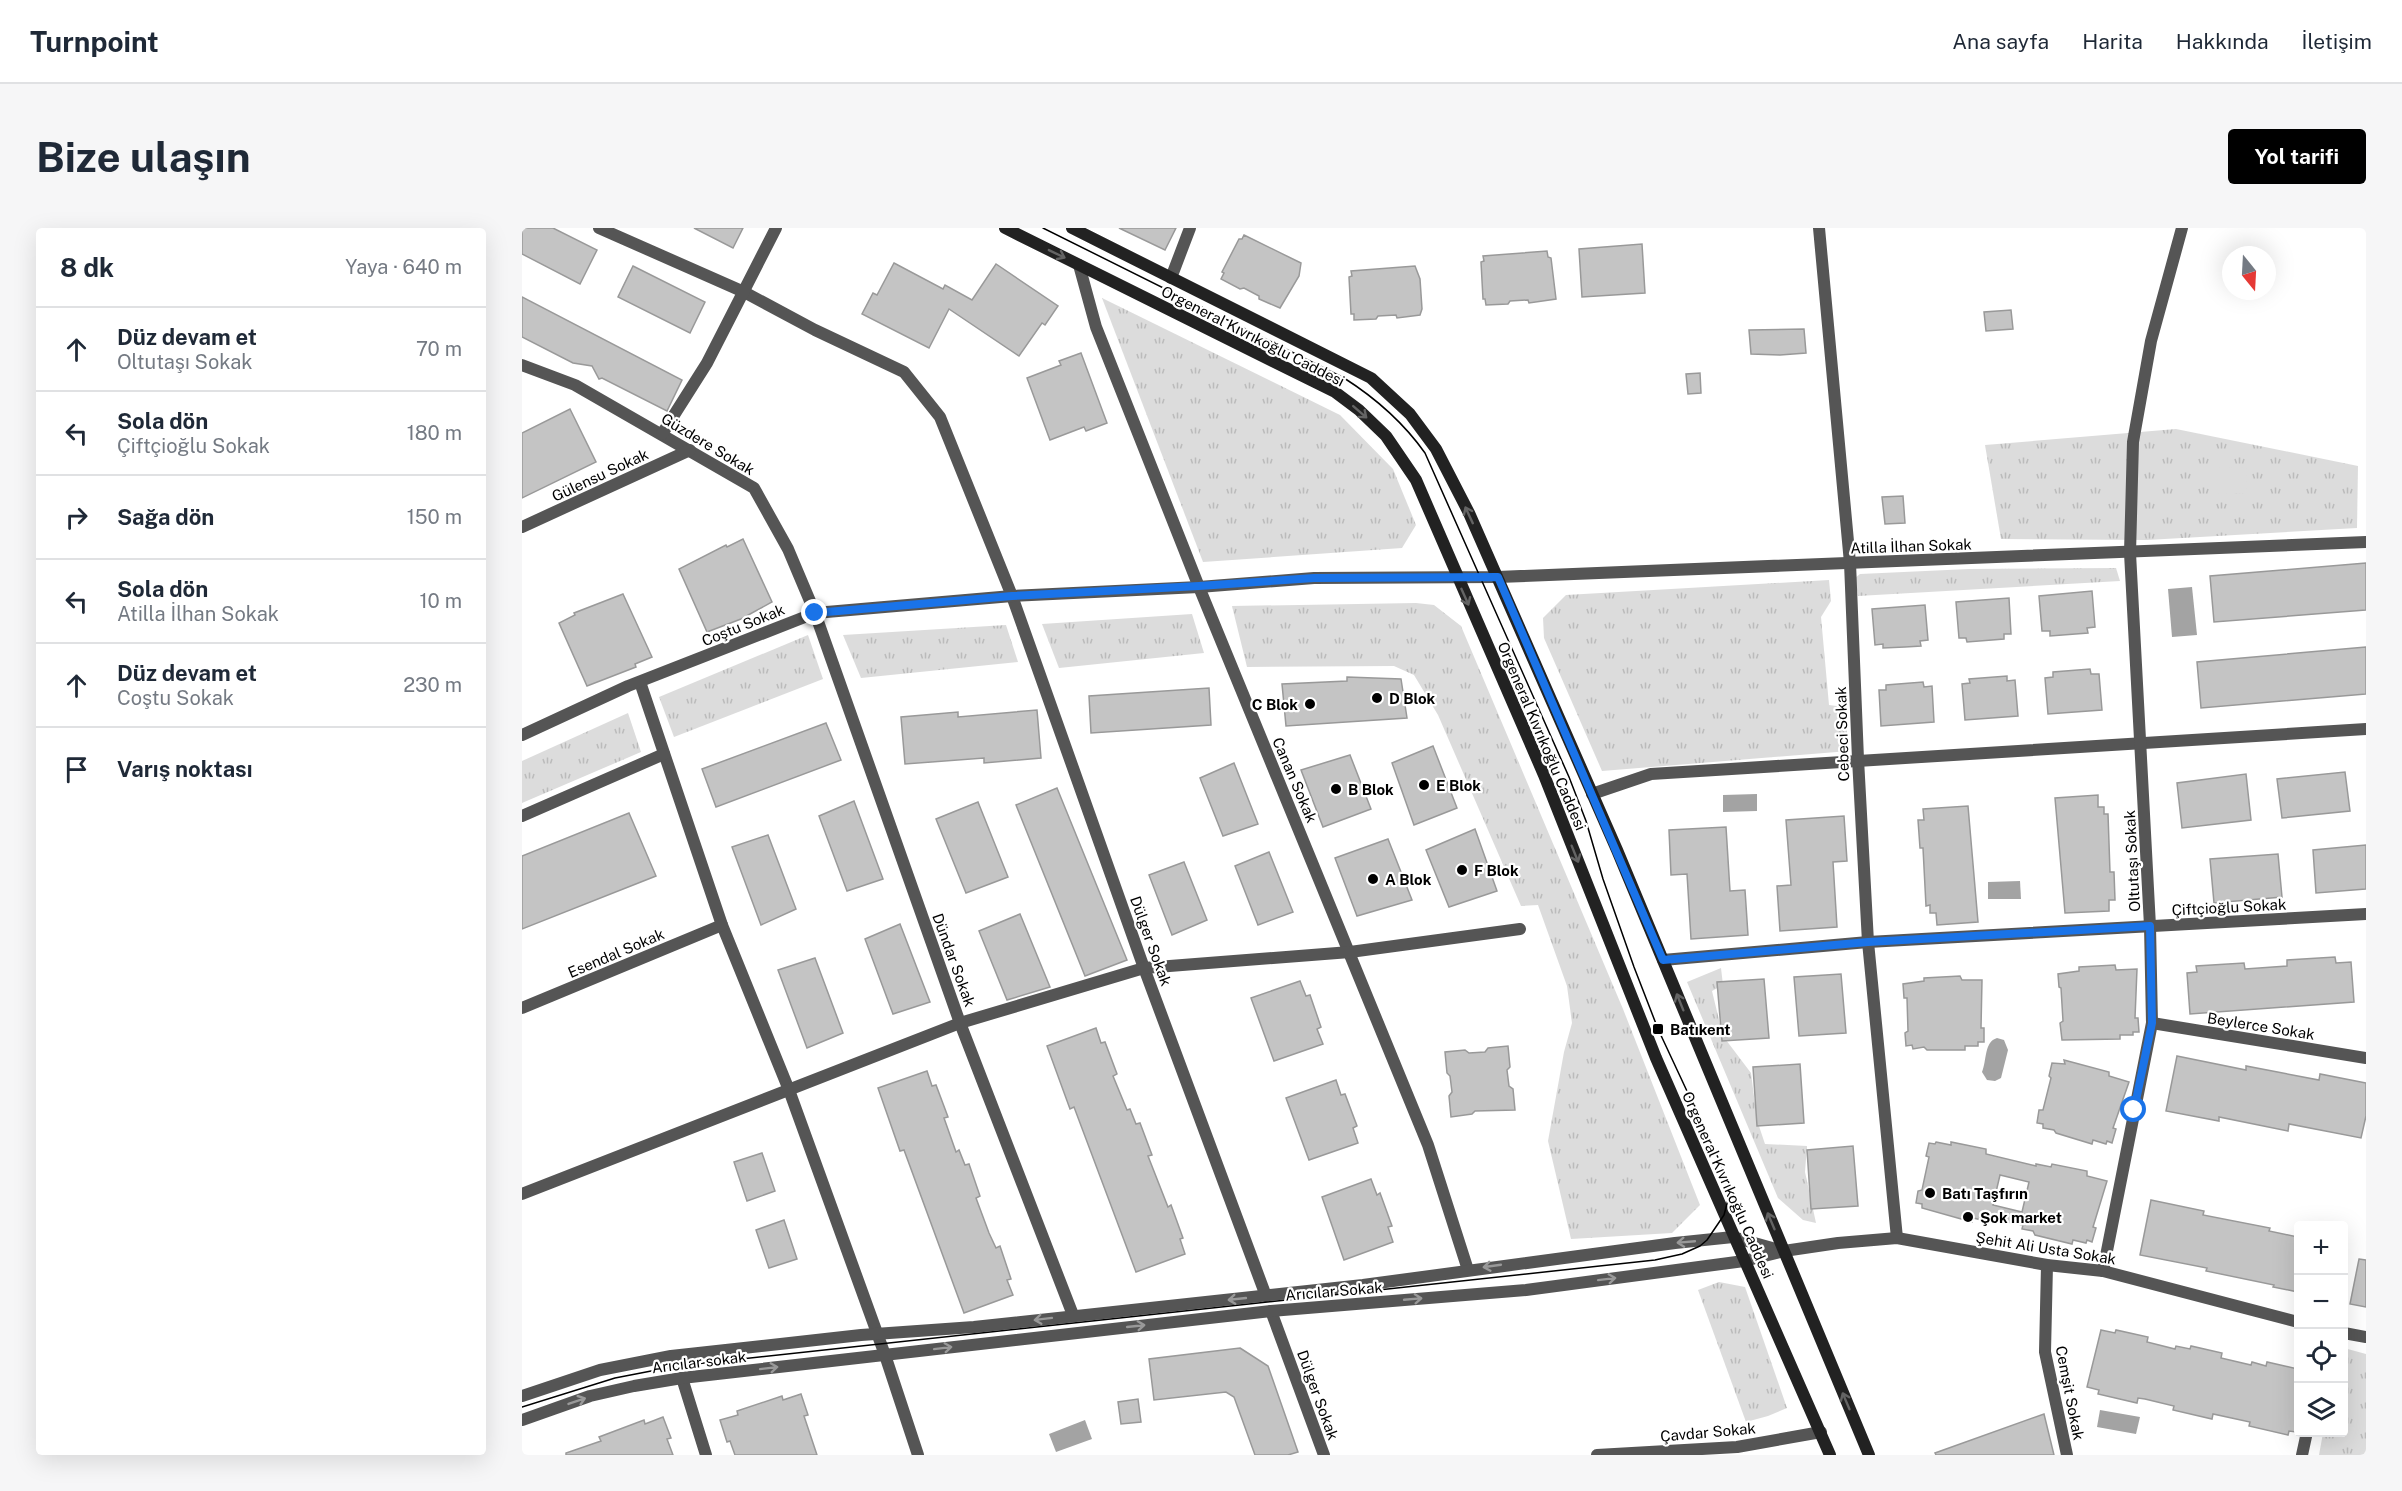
<!DOCTYPE html>
<html lang="tr">
<meta charset="utf-8">
<style>
:root{--surface:#fff;--page:#f6f6f7;--text:#1f2937;--muted:#747a83;--line:#e0e1e3;--accent:#000}
body{margin:0;font-family:"Public Sans",sans-serif;background:var(--page);color:var(--text)}
.controls{position:absolute;right:18px;bottom:18px;display:grid;overflow:hidden;border-radius:6px;box-shadow:0 6px 24px #0002}
.controls button{width:54px;height:54px;display:grid;place-items:center;padding:0;border:0;border-bottom:2px solid var(--line);background:var(--surface);color:var(--text);font:30px sans-serif}
.compass{position:absolute;left:1700px;top:18px;width:54px;height:54px;border-radius:50%;background:var(--surface);box-shadow:0 6px 24px #0002;rotate:162deg}
.stop{position:absolute;width:18px;height:18px;margin:-14px;border:4px solid #1a73e8;border-radius:50%;background:#fff}
.stop.end{background:#1a73e8;border-color:#fff;box-shadow:0 2px 6px #0008}
.list{margin:0;padding:0;list-style:none}
h2{display:flex;justify-content:space-between;align-items:center;height:78px;margin:0;padding:0 24px;font-size:26px}
h2 small{font-size:20px;font-weight:400;color:var(--muted)}
.list li{display:grid;grid-template-columns:39px 1fr auto;gap:18px;align-items:center;box-sizing:border-box;height:84px;padding:0 24px;border-top:2px solid var(--line)}
.list b{display:block;font-size:22px;white-space:nowrap}
.list p{margin:0;font-size:20px;white-space:nowrap;color:var(--muted)}
.list em{font-size:20px;font-style:normal;color:var(--muted)}
.icon{flex:none;width:33px;height:33px;fill:none;stroke:currentColor;stroke-width:2;stroke-linecap:round;stroke-linejoin:round}
.map{position:relative;flex:none;width:1844px;height:1227px;overflow:hidden;border-radius:6px}
header{display:flex;align-items:center;gap:36px;box-sizing:border-box;height:84px;padding:0 30px;background:var(--surface);border-bottom:2px solid var(--line)}
header strong{font-size:28px}
nav{display:flex;gap:33px;margin-inline-start:auto;font-size:21px}
.intro{display:flex;align-items:center;justify-content:space-between;box-sizing:border-box;height:144px;padding:0 36px}
h1{margin:0;font-size:42px}
.button{padding:15px 27px;border-radius:6px;background:var(--accent);color:#fff;font-size:21px;font-weight:700}
main{display:flex;gap:36px;padding:0 36px}
aside{flex:1;background:var(--surface);border-radius:6px;box-shadow:0 6px 24px #0002}
.map>svg:first-child{display:block}
.grass{fill:url(#grass-tufts)}
.garden{fill:#dcdcdc}
.water{fill:#a3a3a3}
.building{fill:#c4c4c4;stroke:#999;stroke-width:1.5;fill-rule:evenodd}
.lines{fill:none;stroke-linecap:round;stroke-linejoin:round}
.street{stroke:#555;stroke-width:12}
.secondary{stroke:#222;stroke-width:12}
.tram{stroke:#000;stroke-width:1.5}
.oneway{stroke:#646464}
.oneway2{stroke:#999}
.route{stroke:#1a73e8;stroke-width:8}
.poi-dot{fill:#000;stroke:#fff;stroke-width:2}
.labels{text-anchor:middle;dominant-baseline:central;stroke-width:4.5;stroke-linejoin:round;paint-order:stroke}
.street-label{font-size:15px;fill:#000;stroke:#fff}
.poi-label{font-size:15px;font-weight:bold;fill:#000;stroke:#fff;text-anchor:start}
</style>
<header>
<strong>Turnpoint</strong>
<nav><a>Ana sayfa</a><a>Harita</a><a>Hakkında</a><a>İletişim</a></nav>
</header>
<div class="intro"><h1>Bize ulaşın</h1><a class="button">Yol tarifi</a></div>
<main>
<aside>
<h2>8 dk<small>Yaya · 640 m</small></h2>
<ul class="list">
<li><svg class="icon" aria-label="ahead" viewBox="0 0 24 24"><path d="M12 20V5M6 11l6-6 6 6"/></svg><div><b>Düz devam et</b><p>Oltutaşı Sokak</p></div><em>70 m</em></li>
<li><svg class="icon" aria-label="left" viewBox="0 0 24 24"><path d="M17 20v-9H6M10 6l-5 5 5 5"/></svg><div><b>Sola dön</b><p>Çiftçioğlu Sokak</p></div><em>180 m</em></li>
<li><svg class="icon" aria-label="right" viewBox="0 0 24 24"><path d="M7 20v-9h11M14 6l5 5-5 5"/></svg><div><b>Sağa dön</b></div><em>150 m</em></li>
<li><svg class="icon" aria-label="left" viewBox="0 0 24 24"><path d="M17 20v-9H6M10 6l-5 5 5 5"/></svg><div><b>Sola dön</b><p>Atilla İlhan Sokak</p></div><em>10 m</em></li>
<li><svg class="icon" aria-label="ahead" viewBox="0 0 24 24"><path d="M12 20V5M6 11l6-6 6 6"/></svg><div><b>Düz devam et</b><p>Coştu Sokak</p></div><em>230 m</em></li>
<li><svg class="icon" aria-label="arrive" viewBox="0 0 24 24"><path d="M6 21V4h12l-3 4 3 4H6"/></svg><div><b>Varış noktası</b></div></li>
</ul>
</aside>
<div class="map">
<svg width="1844" height="1227" viewBox="0 0 1844 1227">
<defs>
<pattern id="grass-tufts" width="24" height="20" patternUnits="userSpaceOnUse" patternTransform="scale(1.5)"><rect width="24" height="20" fill="#dcdcdc"/><path d="M3 7l-1-3M5 7V3M7 7l1-3M15 17l-1-3M17 17v-4M19 17l1-3" fill="none" stroke="#bbb"/></pattern>
</defs>
<rect width="100%" height="100%" fill="#fff"/>
<!-- grass -->
<g class="grass">
<path d="M580,70L818,187L871,241L894,297L880,320L681,334Z"/>
<path d="M1654,201L1836,238L1835,300L1625,312L1479,311L1463,217Z"/>
<path d="M1594,340L1598,353L1336,368L1333,350L1338,346L1447,341Z"/>
<path d="M1307,352L1309,373L1299,389L1307,477L1322,479L1327,523L1080,543L1022,410L1021,390L1044,367Z"/>
<path d="M894,375L912,377L939,398L1101,781L1178,977L1150,1005L1049,1011L1026,913L1042,824L1050,795L1045,758L1016,677L999,678L916,487L892,447L872,438L725,439L710,378Z"/>
<path d="M670,386L682,425L537,440L520,396Z"/>
<path d="M484,397L496,434L339,450L321,407Z"/>
<path d="M286,407L301,451L152,509L137,469Z"/>
<path d="M106,485L119,524L0,575V533Z"/>
<path d="M1199,740L1201,757L1190,763L1201,808L1229,845L1235,892L1243,916L1285,918L1283,944L1294,995L1281,992L1256,970L1165,754Z"/>
<path d="M1197,1054L1223,1059L1265,1180L1246,1188L1224,1194L1176,1062Z"/>
<path d="M1822,1120L1844,1126V1227H1797L1801,1205L1822,1204Z"/>
</g>
<!-- garden -->
<path class="garden" d="M1692,239L1725,240L1724,266L1692,265Z"/>
<!-- water -->
<g class="water">
<path d="M1670,359L1675,407L1650,409L1646,361Z"/>
<path d="M1235,566V583L1201,584V567Z"/>
<path d="M1498,653L1499,671H1466V654Z"/>
<path d="M1475,810L1482,812L1486,822L1479,850L1473,853L1465,852L1460,844C1465,832 1462,814 1475,810Z"/>
<path d="M1578,1182L1618,1189L1614,1206L1575,1199Z"/>
<path d="M563,1192L570,1211L534,1224L527,1206Z"/>
</g>
<!-- building -->
<g class="building">
<path d="M0,0H31L75,22L58,56L0,26Z"/>
<path d="M172,0H221L211,20Z"/>
<path d="M597,0H654L643,22Z"/>
<path d="M722,7L779,35L777,48L758,80L737,71V68L722,60L718,61L699,51L702,45L700,44L717,11H720Z"/>
<path d="M1120,16L1123,65L1060,69L1057,21Z"/>
<path d="M1025,23L1026,29L1029,30L1034,71L1007,75L1006,72L988,73L986,76L964,77L963,71H961L959,34L962,33L961,28Z"/>
<path d="M372,35L421,61L423,57L450,72L474,36L536,78L523,97L520,95L497,128L427,81L407,120L340,86L351,65L355,67Z"/>
<path d="M111,38L183,74L168,105L96,69Z"/>
<path d="M893,38L898,51L900,81L898,87L875,90L874,87L856,88L854,91L832,92V86H829L827,49L830,48L829,43Z"/>
<path d="M0,69L160,152L145,183L80,150L77,151L70,138L51,135L0,109Z"/>
<path d="M1489,82L1491,101L1464,103L1462,84Z"/>
<path d="M1282,101L1284,125L1258,127L1229,126L1227,102Z"/>
<path d="M559,125L585,195L564,203L562,199L528,212L505,150L539,137L537,133Z"/>
<path d="M1178,145L1179,165L1166,166L1164,146Z"/>
<path d="M48,181L74,234L0,270V205Z"/>
<path d="M1381,268L1383,295L1363,296L1360,269Z"/>
<path d="M221,311L250,374L219,391L185,404L157,341L204,317L205,319Z"/>
<path d="M1844,335V382L1692,394L1688,348Z"/>
<path d="M1570,363L1573,399L1565,400L1566,405L1528,408V403H1520L1517,368Z"/>
<path d="M101,366L130,429L113,436L114,439L65,458L37,395L53,387L52,385Z"/>
<path d="M1487,370L1489,406H1482V411L1445,414L1444,410H1437L1434,374Z"/>
<path d="M1403,377L1406,412L1398,413L1399,418L1383,419L1361,420V416L1353,417L1350,381Z"/>
<path d="M1844,419V466L1679,480L1675,434Z"/>
<path d="M1568,441L1569,446H1577L1580,482L1526,486L1523,450L1531,449V444Z"/>
<path d="M1485,448V453L1493,452L1496,488L1443,492L1440,456L1448,455L1447,451Z"/>
<path d="M825,449L879,451L885,490L764,498L760,456L825,453Z"/>
<path d="M1401,454L1402,459L1410,458L1412,494L1359,498L1357,462H1364V457Z"/>
<path d="M687,460L689,497L569,505L567,468Z"/>
<path d="M515,482L519,530L462,535V530L383,536L379,489L436,484V489Z"/>
<path d="M304,495L319,532L194,579L180,541Z"/>
<path d="M911,518L935,580L892,597L870,535Z"/>
<path d="M828,527L849,581L801,599L779,542Z"/>
<path d="M712,535L736,596L701,608L678,550Z"/>
<path d="M1823,544L1828,583L1760,590L1755,551Z"/>
<path d="M1724,546L1729,592L1660,600L1655,555Z"/>
<path d="M535,560L605,732L563,748L494,577Z"/>
<path d="M1576,567V579H1582V586H1586L1588,644H1592L1593,672H1587V683L1543,685L1533,570Z"/>
<path d="M332,573L361,651L325,663L297,588Z"/>
<path d="M456,574L486,649L444,665L414,591Z"/>
<path d="M1446,578L1456,694L1415,697L1414,685H1408V677L1404,678L1401,620H1398L1396,592H1402L1401,581Z"/>
<path d="M107,585L134,648L0,701V628Z"/>
<path d="M1322,588L1325,633L1311,634L1315,699L1258,703L1255,658L1269,657L1264,592Z"/>
<path d="M1204,599L1208,663L1223,662L1226,707L1169,711L1165,646L1149,647L1147,602Z"/>
<path d="M953,601L975,663L927,679L904,622Z"/>
<path d="M246,607L274,681L239,697L210,619Z"/>
<path d="M866,611L890,672L835,688L813,630Z"/>
<path d="M1844,617V661L1794,665L1791,622Z"/>
<path d="M747,624L771,684L736,697L713,638Z"/>
<path d="M1756,626L1760,669L1692,675L1688,631Z"/>
<path d="M662,634L685,692L650,707L627,647Z"/>
<path d="M498,686L528,759L485,772L457,703Z"/>
<path d="M378,696L408,774L371,786L343,711Z"/>
<path d="M1813,729L1814,735L1829,734L1832,774L1668,786L1665,745L1675,744L1674,738L1722,735L1723,741L1765,738V732Z"/>
<path d="M293,730L321,805L285,820L256,742Z"/>
<path d="M1593,737L1594,742L1615,741L1613,790H1616L1617,804H1611V807H1598V811L1540,812L1538,795L1541,793L1539,760L1537,759L1536,746L1557,743V739Z"/>
<path d="M1319,746L1324,805L1277,808L1272,749Z"/>
<path d="M1438,748L1440,752H1460L1459,800H1462V814H1456V818H1443V822H1405L1402,819L1391,821L1390,817L1384,818L1383,805L1386,803L1385,770H1382L1381,756L1402,753V750Z"/>
<path d="M1242,751L1247,810L1200,813L1195,754Z"/>
<path d="M778,753L784,768L788,767L799,799L795,801L801,816L752,833L729,770Z"/>
<path d="M574,800L579,815L583,814L595,846L591,848L605,882L608,881L614,896L618,895L630,927L626,928L646,979L649,977L661,1010L658,1011L663,1026L614,1044L552,879L548,881L525,818Z"/>
<path d="M986,818L988,839L985,842L987,858L991,861L993,882L953,883L950,886L929,889L927,868L930,864L928,848L925,845L923,824L943,822L947,825L963,824L966,820Z"/>
<path d="M1655,828L1724,842V838L1797,852L1798,846L1844,855V888L1839,910L1767,896L1766,903L1697,889V893L1644,883Z"/>
<path d="M1542,832L1587,844V848L1607,854L1591,900L1594,901L1590,915L1585,913L1584,916L1571,912L1570,916L1534,905L1532,902L1521,900V896L1515,895L1517,882H1521L1529,850L1527,848L1530,835L1543,836Z"/>
<path d="M1278,836L1282,895L1235,898L1231,839Z"/>
<path d="M405,843L410,858L414,857L426,889L422,890L434,924L437,922L443,937L447,936L458,968L454,970L467,1005L474,1020L478,1018L489,1051L485,1052L491,1067L442,1085L382,922L378,923L356,860Z"/>
<path d="M814,852L819,867L823,866L835,898L831,900L836,915L787,932L764,870Z"/>
<path d="M1414,914L1429,917V914L1464,921V926L1514,938V936L1529,939L1530,936L1565,943V948L1585,953L1571,999L1574,1000L1570,1014L1565,1012L1564,1015L1551,1012L1550,1016L1513,1007L1511,1003L1500,1001L1501,997L1464,990V993L1451,990L1450,994L1400,980V976L1394,975L1396,963L1400,962L1407,929L1404,928L1407,915L1413,916ZM1478,947L1507,954L1500,984L1471,977Z"/>
<path d="M1331,918L1336,978L1289,981L1285,922Z"/>
<path d="M240,925L253,963L225,973L212,934Z"/>
<path d="M849,951L855,967L858,965L870,998L866,999L871,1014L822,1032L800,969Z"/>
<path d="M1629,972L1682,983L1681,987L1748,1000L1747,1003L1776,1009V1064L1751,1059L1752,1057L1684,1043L1685,1040L1618,1027Z"/>
<path d="M262,992L275,1031L247,1040L234,1002Z"/>
<path d="M1837,1031L1844,1032V1079L1828,1076Z"/>
<path d="M1579,1102L1593,1105L1594,1102L1626,1109L1625,1114L1653,1121L1654,1118L1668,1121L1669,1118L1700,1125L1699,1130L1729,1137L1730,1134L1744,1138L1745,1134L1776,1141V1193L1774,1204L1767,1203L1766,1207L1727,1198L1728,1194L1691,1186L1690,1191L1651,1182L1652,1178L1623,1171L1616,1170L1615,1175L1576,1166L1577,1162L1565,1159Z"/>
<path d="M718,1120L746,1138L776,1224L766,1227H733L712,1169L704,1164L632,1172L627,1131Z"/>
<path d="M279,1166L286,1187L282,1188L295,1227H213L208,1213L205,1214L198,1192L216,1187L215,1183L260,1168L261,1172Z"/>
<path d="M616,1171L619,1194L599,1196L596,1174Z"/>
<path d="M1522,1186L1532,1227H1414L1413,1225Z"/>
<path d="M141,1189L149,1210L145,1211L151,1227H44V1225L79,1213L77,1209L122,1192L123,1196Z"/>
</g>
<g class="lines">
<!-- street -->
<g class="street">
<path d="M77,0L222,64L293,102L382,144L418,189L490,368L622,740L744,1068"/>
<path d="M1297,0L1328,335L1336,531L1346,714L1375,1010"/>
<path d="M557,37L574,99L677,359L906,917L946,1042"/>
<path d="M649,50L668,0"/>
<path d="M0,137L53,157L232,260L266,321L293,385L438,795L551,1087"/>
<path d="M140,206L185,135L254,0"/>
<path d="M0,299L168,222"/>
<path d="M118,454L200,697L267,862L363,1127L396,1227"/>
<path d="M0,507L106,458L293,385L490,368L677,359L792,350L976,349L1844,314"/>
<path d="M1070,566L1129,546L1844,501"/>
<path d="M0,588L142,526"/>
<path d="M1141,732L1346,714L1844,686"/>
<path d="M0,780L200,697"/>
<path d="M1630,795L1844,830"/>
<path d="M0,966L438,795L622,740L828,724L998,701"/>
<path d="M1525,1037L1523,1124L1545,1227"/>
<path d="M1581,1043L1630,795L1628,698L1608,325L1611,214L1629,113L1660,0"/>
<path d="M749,1083L802,1227"/>
<path d="M1822,1105L1844,1109"/>
<path d="M160,1150L184,1227"/>
<path d="M0,1168L78,1142L149,1128L339,1107L452,1099L841,1057L1153,1015L1211,1009L1261,1023"/>
<path d="M0,1192L68,1168L112,1158L160,1150L749,1083L1004,1062L1222,1033L1262,1023L1316,1015L1375,1010L1525,1037L1581,1043L1776,1094"/>
<path d="M1075,1227L1215,1219L1299,1204"/>
<path d="M1780,1227L1785,1204"/>
</g>
<!-- secondary -->
<g class="secondary">
<path d="M483,0L813,164L837,182L864,208L894,252L1022,547L1134,830L1308,1227"/>
<path d="M550,0L849,150L888,186L914,221L947,285L1095,622L1347,1227"/>
</g>
<!-- tram -->
<path class="tram" d="M0,1179L93,1150L155,1138L1133,1032L1160,1026L1178,1018L1185,1012L1202,987L1207,968L1204,954L1199,936L1136,801L1112,739L1081,651L1064,593L1047,549L903,225C881,194 855,171 822,150L521,0"/>
</g>
<!-- one-way arrows -->
<defs><path id="oneway-shaft" d="M-6 0H5M1.5-3L5.5 0L1.5 3" fill="none" stroke-width="1.6" stroke-linecap="round" stroke-linejoin="round" transform="scale(1.5)"/></defs>
<g class="oneway">
<use href="#oneway-shaft" transform="translate(535 26) rotate(26)"/>
<use href="#oneway-shaft" transform="translate(838 184) rotate(41)"/>
<use href="#oneway-shaft" transform="translate(947 287) rotate(-115)"/>
<use href="#oneway-shaft" transform="translate(943 369) rotate(66)"/>
<use href="#oneway-shaft" transform="translate(1053 626) rotate(68)"/>
<use href="#oneway-shaft" transform="translate(1158 774) rotate(-112)"/>
<use href="#oneway-shaft" transform="translate(1249 993) rotate(-113)"/>
<use href="#oneway-shaft" transform="translate(1324 1173) rotate(-113)"/>
</g>
<g class="oneway2">
<use href="#oneway-shaft" transform="translate(1164 1014) rotate(175)"/>
<use href="#oneway-shaft" transform="translate(970 1038) rotate(172)"/>
<use href="#oneway-shaft" transform="translate(1085 1051) rotate(-7)"/>
<use href="#oneway-shaft" transform="translate(715 1071) rotate(174)"/>
<use href="#oneway-shaft" transform="translate(891 1071) rotate(-5)"/>
<use href="#oneway-shaft" transform="translate(521 1091) rotate(173)"/>
<use href="#oneway-shaft" transform="translate(614 1098) rotate(-6)"/>
<use href="#oneway-shaft" transform="translate(421 1120) rotate(-7)"/>
<use href="#oneway-shaft" transform="translate(247 1140) rotate(-7)"/>
<use href="#oneway-shaft" transform="translate(55 1173) rotate(-19)"/>
</g>
<g class="lines">
<!-- route -->
<path class="route" d="M293,385L490,368L677,358L792,350L976,349L1141,732L1346,714L1628,698L1630,795L1612,882"/>
</g>
<!-- markers -->
<g class="poi-dot">
<circle cx="855" cy="470" r="6"/>
<circle cx="788" cy="476" r="6"/>
<circle cx="902" cy="557" r="6"/>
<circle cx="814" cy="561" r="6"/>
<circle cx="940" cy="642" r="6"/>
<circle cx="851" cy="651" r="6"/>
<rect x="1130" y="795" width="12" height="12" rx="3"/>
<circle cx="1408" cy="965" r="6"/>
<circle cx="1446" cy="989" r="6"/>
</g>
<g class="labels">
<!-- street labels -->
<g class="street-label">
<text transform="translate(731 108) rotate(27)">Orgeneral Kıvrıkoğlu Caddesi</text>
<text transform="translate(186 216) rotate(31)">Güzdere Sokak</text>
<text transform="translate(78 247) rotate(-25)">Gülensu Sokak</text>
<text transform="translate(1389 318) rotate(-2)">Atilla İlhan Sokak</text>
<text transform="translate(221 397) rotate(-22)">Coştu Sokak</text>
<text transform="translate(1320 506) rotate(-92)">Cebeci Sokak</text>
<text transform="translate(1020 508) rotate(67)">Orgeneral Kıvrıkoğlu Caddesi</text>
<text transform="translate(773 552) rotate(67)">Canan Sokak</text>
<text transform="translate(1610 633) rotate(-93)">Oltutaşı Sokak</text>
<text transform="translate(1707 679) rotate(-3)">Çiftçioğlu Sokak</text>
<text transform="translate(629 713) rotate(70)">Dülger Sokak</text>
<text transform="translate(94 725) rotate(-23)">Esendal Sokak</text>
<text transform="translate(432 732) rotate(70)">Dündar Sokak</text>
<text transform="translate(1739 798) rotate(9)">Beylerce Sokak</text>
<text transform="translate(1206 957) rotate(66)">Orgeneral Kıvrıkoğlu Caddesi</text>
<text transform="translate(1524 1020) rotate(9)">Şehit Ali Usta Sokak</text>
<text transform="translate(812 1063) rotate(-5)">Arıcılar Sokak</text>
<text transform="translate(177 1134) rotate(-7)">Arıcılar sokak</text>
<text transform="translate(1548 1165) rotate(79)">Cemşit Sokak</text>
<text transform="translate(796 1167) rotate(70)">Dülger Sokak</text>
<text transform="translate(1186 1204) rotate(-5)">Çavdar Sokak</text>
</g>
<!-- poi labels -->
<g class="poi-label">
<text x="867" y="470">D Blok</text>
<text x="776" y="476" text-anchor="end">C Blok</text>
<text x="914" y="557">E Blok</text>
<text x="826" y="561">B Blok</text>
<text x="952" y="642">F Blok</text>
<text x="863" y="651">A Blok</text>
<text x="1148" y="801">Batıkent</text>
<text x="1420" y="965">Batı Taşfırın</text>
<text x="1458" y="989">Şok market</text>
</g>
</g>
</svg>
<div class="controls">
<button>+</button>
<button>−</button>
<button><svg class="icon" aria-label="locate" viewBox="0 0 24 24"><circle cx="12" cy="12" r="6"/><path d="M12 2v4M12 18v4M2 12h4M18 12h4"/></svg></button>
<button><svg class="icon" aria-label="layers" viewBox="0 0 24 24"><path d="M12 4l9 5-9 5-9-5zM3 14l9 5 9-5"/></svg></button>
</div>
<svg class="compass" viewBox="-18 -18 36 36"><path d="M0-13l5 13h-10z" fill="#e53935"/><path d="M0 13l5-13h-10z" fill="#747a83"/></svg>
<div class="stop" style="left:1612px;top:882px"></div>
<div class="stop end" style="left:293px;top:385px"></div>
</div>
</main>
